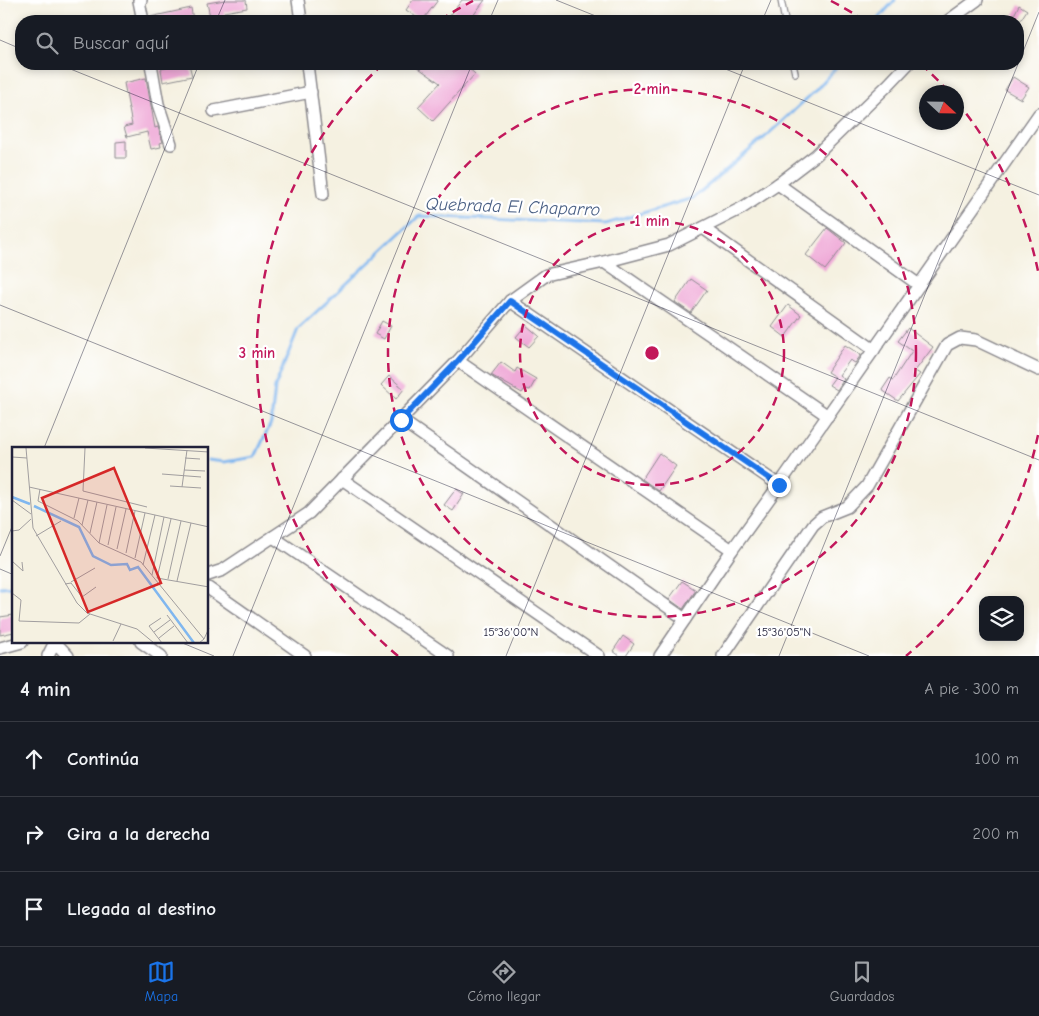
<!DOCTYPE html>
<html lang="es">
<meta charset="utf-8">
<style>
:root{--surface:#171b24;--page:#20242c;--text:#f1f3f6;--muted:#9ea1a6;--line:#363941;--accent:#1a73e8}
body{margin:0;font-family:"Comic Neue",sans-serif;background:var(--page);color:var(--text)}
.controls{position:absolute;right:15px;bottom:15px;display:grid;overflow:hidden;border-radius:10px;box-shadow:0 2px 8px #0003}
.controls button{width:45px;height:45px;display:grid;place-items:center;padding:0;border:0;border-bottom:1px solid var(--line);background:var(--surface);color:var(--text);font:25px sans-serif}
.compass{position:absolute;left:919px;top:85px;width:45px;height:45px;border-radius:50%;background:var(--surface);box-shadow:0 2px 8px #0003;rotate:112deg}
.stop{position:absolute;width:15px;height:15px;margin:-11px;border:4px solid #1a73e8;border-radius:50%;background:#fff}
.stop.end{background:#1a73e8;border-color:#fff;box-shadow:0 1px 5px #0008}
.list{margin:0;padding:0;list-style:none}
h2{display:flex;justify-content:space-between;align-items:center;height:65px;margin:0;padding:0 20px;font-size:21px}
h2 small{font-size:16px;font-weight:400;color:var(--muted)}
.list li{display:grid;grid-template-columns:32px 1fr auto;gap:15px;align-items:center;box-sizing:border-box;height:75px;padding:0 20px;border-top:1px solid var(--line)}
.list b{display:block;font-size:19px;white-space:nowrap}
.list em{font-size:16px;font-style:normal;color:var(--muted)}
.icon{flex:none;width:28px;height:28px;fill:none;stroke:currentColor;stroke-width:2;stroke-linecap:round;stroke-linejoin:round}
.map{position:relative;flex:none;width:1039px;height:656px;overflow:hidden}
.search{position:absolute;background:var(--surface);box-shadow:0 2px 8px #0003;left:15px;right:15px;top:15px;height:55px;display:flex;align-items:center;gap:12px;box-sizing:border-box;padding:0 18px;border-radius:20px;color:var(--muted);font-size:19px}
.sheet{height:290px;background:var(--surface)}
nav{display:flex;justify-content:space-around;align-items:center;box-sizing:border-box;height:70px;border-top:1px solid var(--line);background:var(--surface);font-size:14px;color:var(--muted)}
nav a{display:grid;justify-items:center;gap:2px}
nav .on{color:var(--accent)}
.map>svg:first-child{display:block}
.lines{fill:none;stroke-linecap:round;stroke-linejoin:round}
.stream{stroke:#80b7ef;stroke-width:3}
.building{fill:#efa9d7}
.lane-casing{stroke:#8c8a8e;stroke-width:8}
.street-casing{stroke:#8c8a8e;stroke-width:14}
.lane{stroke:#fff;stroke-width:5.5}
.street{stroke:#fff;stroke-width:11}
.route{stroke:#1a73e8;stroke-width:6}
.ticks{fill:none;stroke:#22223b;stroke-width:1;stroke-opacity:0.45}
.ring{fill:none;stroke:#c2185b;stroke-width:2.5;stroke-dasharray:9 6}
.labels{text-anchor:middle;dominant-baseline:central;stroke-width:4.5;stroke-linejoin:round;paint-order:stroke}
.water-label{font-size:18px;font-style:italic;fill:#485e83;stroke:#fff}
.inset-river{fill:none;stroke:#80b7ef;stroke-width:2.5}
.inset-road{fill:none;stroke:#a19e9f;stroke-width:1}
.view{fill:#d62828;fill-opacity:0.15;stroke:#d62828;stroke-width:2.5}
.inset-edge{fill:none;stroke:#22223b;stroke-width:2.5}
.ticks-label{font-size:12px;text-anchor:middle;fill:#22223b;stroke:#fff;stroke-width:4.5;stroke-linejoin:round;paint-order:stroke}
.centre{fill:#c2185b;stroke:#fff;stroke-width:2.5}
.ring-label{font-size:15px;text-anchor:middle;font-weight:bold;fill:#c2185b;stroke:#fff;stroke-width:4.5;stroke-linejoin:round;paint-order:stroke}
</style>
<div class="map">
<svg width="1039" height="656" viewBox="0 0 1039 656">
<rect width="100%" height="100%" fill="#fff"/>
<filter id="ink" filterUnits="userSpaceOnUse"><feTurbulence type="fractalNoise" baseFrequency=".02" numOctaves="2"/><feDisplacementMap in="SourceGraphic" scale="10" xChannelSelector="R" yChannelSelector="G"/><feConvolveMatrix kernelMatrix="1 2 1 2 8 2 1 2 1" color-interpolation-filters="sRGB"/></filter>
<filter id="wash" filterUnits="userSpaceOnUse"><feTurbulence type="fractalNoise" baseFrequency=".0096" numOctaves="4" result="noise"/><feDisplacementMap in="SourceGraphic" scale="20" xChannelSelector="R" yChannelSelector="G"/><feGaussianBlur stdDeviation="1.12" result="paint"/><feColorMatrix in="noise" values="0 0 0 0 0 0 0 0 0 0 0 0 0 0 0 0 0 1.4 0 .05"/><feComposite in="paint" operator="in"/></filter>
<g filter="url(#wash)">
<rect width="100%" height="100%" fill="#f5f1e1"/>
<g class="lines">
<!-- stream -->
<g class="stream">
<path d="M876,21L895,0"/>
<path d="M208,460L224,462L255,457L271,423L275,387L298,329L419,216L606,224L693,198L764,138L816,90L839,64"/>
<path d="M0,587L14,586"/>
</g>
</g>
<g id="blocks">
<!-- building -->
<g class="building">
<path d="M225,0H246L247,8L224,12L225,18L211,21L207,3Z"/>
<path d="M413,0H438L422,21L406,10Z"/>
<path d="M462,0H485L469,21H446Z"/>
<path d="M1019,5L1027,10L1020,21H1011Z"/>
<path d="M191,8L193,20L150,21V17Z"/>
<path d="M182,64H189L192,76L163,82L161,69Z"/>
<path d="M413,64H464L475,74L433,121L418,107L440,83Z"/>
<path d="M1013,77L1029,87L1021,99L1005,90Z"/>
<path d="M146,78L155,128L158,127L163,142L160,143L161,147L151,149L147,132L127,137L124,127L132,125L124,83Z"/>
<path d="M126,141V158H116V142Z"/>
<path d="M827,228L846,243L825,270L806,255Z"/>
<path d="M691,279L707,290L691,313L675,302Z"/>
<path d="M788,305L801,315L785,337L772,327Z"/>
<path d="M382,321L391,326L384,339L375,334Z"/>
<path d="M526,325L539,336L529,347L516,337Z"/>
<path d="M908,328L933,347L915,371L920,374L898,401L882,390L890,378L893,380L912,351L898,341Z"/>
<path d="M845,345L861,355L855,363L850,360L839,375L844,379L837,390L829,385L835,377L827,372Z"/>
<path d="M501,362L515,372L517,368L536,379L530,390L525,389L522,393L491,375Z"/>
<path d="M389,376L404,389L396,399L381,385Z"/>
<path d="M659,453L676,466L659,491L642,479Z"/>
<path d="M456,489L464,494L453,511L444,505Z"/>
<path d="M682,581L696,590L683,609L669,599Z"/>
<path d="M14,615V632L0,635V617Z"/>
<path d="M623,636L634,644L626,656H620L613,651Z"/>
</g>
</g>
</g>
<g filter="url(#ink)">
<use href="#blocks" fill-opacity="0" stroke="#8c8a8e" stroke-width="1"/>
<g class="lines">
<!-- lane casing -->
<g class="lane-casing">
<g id="lane">
<path d="M781,0L785,21"/>
<path d="M793,64L795,73"/>
</g>
</g>
<!-- street casing -->
<g class="street-casing">
<g id="street">
<path d="M141,0L139,1L143,21"/>
<path d="M298,0L301,21"/>
<path d="M948,21L977,0"/>
<path d="M151,64L158,104L171,144"/>
<path d="M307,64L323,194"/>
<path d="M214,111L311,92"/>
<path d="M778,184L919,285"/>
<path d="M703,228L874,350"/>
<path d="M604,262L828,416"/>
<path d="M510,301L779,485"/>
<path d="M458,361L732,550"/>
<path d="M401,420L685,619"/>
<path d="M342,479L599,656"/>
<path d="M273,537L448,656"/>
<path d="M208,575L223,570L309,513L458,361L510,301L546,275L604,262L669,245L742,208L778,184L816,155L888,85L908,64"/>
<path d="M208,588L305,656"/>
<path d="M55,642L68,656"/>
<path d="M141,642L161,656"/>
<path d="M0,648L22,642"/>
<path d="M48,656L55,642"/>
<path d="M660,656L732,550L779,485L1039,114"/>
<path d="M723,656L813,525L822,517L847,507L867,486L947,345L960,338L976,340L1039,370"/>
</g>
</g>
<!-- lane -->
<use href="#lane" class="lane"/>
<!-- street -->
<use href="#street" class="street"/>
</g>
</g>
<g class="lines" filter="url(#ink)">
<!-- route -->
<path class="route" d="M401,420L458,361L510,301L779,485"/>
</g>
<!-- ticks -->
<path class="ticks" d="M556,0L608,21M216,21L225,0M489,21L498,0M762,21L771,0M0,40L21,49M58,64L1039,460M713,64L1039,195M0,305L869,656M44,448L199,64M0,556L14,522M0,569L14,575M180,642L214,656M233,656L472,64M506,656L745,64M779,656L1039,12"/>
<!-- distance rings -->
<g class="ring">
<circle cx="652" cy="353" r="132"/>
<circle cx="652" cy="353" r="264"/>
<path d="M1038 435A395 395 0 0 1 906 656M398 656A395 395 0 0 1 383 64M440 20A395 395 0 0 1 473 1M831 1A395 395 0 0 1 864 20M921 64A395 395 0 0 1 948 91M957 102A395 395 0 0 1 1038 271"/>
</g>
<g class="labels">
<!-- water labels -->
<g class="water-label">
<text transform="translate(513 207) rotate(2)">Quebrada El Chaparro</text>
</g>
</g>
<!-- overview -->
<g transform="translate(12 447)">
<rect width="196" height="196" fill="#f5f1e1"/>
<path class="inset-river" d="M0,50L18,57M22,59L67,80L81,109L99,118L115,117L118,123L126,120L182,196"/>
<path class="inset-road" d="M14,1L21,81L65,156L75,166L125,182L142,196M73,1L71,44L135,60M133,1L197,5M0,10L15,11M173,11L188,12M172,23L193,24M150,27L189,30M158,39L189,41M17,40L197,80M170,40L175,3M28,42L26,54L66,74L87,96L129,115L192,192M0,53L19,67M62,71L67,51M159,72L145,131L197,140M70,78L76,53M0,84L7,83L19,72M78,86L85,55M24,89L49,74M87,96L95,58M96,98L104,60M105,102L114,62M114,106L123,64M123,111L133,66M0,114L11,124L10,115M131,118L143,68M140,128L152,70M156,132L169,74M165,134L179,76M59,135L83,121M53,137L59,136L70,150L84,140M0,146L9,153L7,174L67,176L78,167M155,168L176,196M149,171L137,179L150,196M142,185L158,173M147,191L162,179M101,194L109,177M187,196L192,192L197,181"/>
<path class="view" d="M102,21L149,136L76,165L30,51Z"/>
<rect width="196" height="196" class="inset-edge"/>
</g>
<g class="ticks-label">
<text x="511" y="636">15°36'00"N</text>
<text x="784" y="636">15°36'05"N</text>
</g>
<circle cx="652" cy="353" r="8" class="centre"/>
<g class="ring-label">
<text x="652" y="94">2 min</text>
<text x="652" y="226">1 min</text>
<text x="257" y="358">3 min</text>
</g>
</svg>
<div class="controls">
<button><svg class="icon" aria-label="layers" viewBox="0 0 24 24"><path d="M12 4l9 5-9 5-9-5zM3 14l9 5 9-5"/></svg></button>
</div>
<svg class="compass" viewBox="-18 -18 36 36"><path d="M0-13l5 13h-10z" fill="#e53935"/><path d="M0 13l5-13h-10z" fill="#9ea1a6"/></svg>
<div class="stop" style="left:401px;top:420px"></div>
<div class="stop end" style="left:779px;top:485px"></div>
<div class="search"><svg class="icon" aria-label="search" viewBox="0 0 24 24"><circle cx="10" cy="10" r="6"/><path d="M15 15l6 6"/></svg>Buscar aquí</div>
</div>
<section class="sheet">
<h2>4 min<small>A pie · 300 m</small></h2>
<ul class="list">
<li><svg class="icon" aria-label="ahead" viewBox="0 0 24 24"><path d="M12 20V5M6 11l6-6 6 6"/></svg><div><b>Continúa</b></div><em>100 m</em></li>
<li><svg class="icon" aria-label="right" viewBox="0 0 24 24"><path d="M7 20v-9h11M14 6l5 5-5 5"/></svg><div><b>Gira a la derecha</b></div><em>200 m</em></li>
<li><svg class="icon" aria-label="arrive" viewBox="0 0 24 24"><path d="M6 21V4h12l-3 4 3 4H6"/></svg><div><b>Llegada al destino</b></div></li>
</ul>
</section>
<nav>
<a class="on"><svg class="icon" aria-label="map" viewBox="0 0 24 24"><path d="M3 6l6-2 6 2 6-2v14l-6 2-6-2-6 2zM9 4v14M15 6v14"/></svg>Mapa</a>
<a><svg class="icon" aria-label="directions" viewBox="0 0 24 24"><path d="M12 3l9 9-9 9-9-9zM9 14v-3h6M13 9l2 2-2 2"/></svg>Cómo llegar</a>
<a><svg class="icon" aria-label="saved" viewBox="0 0 24 24"><path d="M7 4h10v16l-5-4-5 4z"/></svg>Guardados</a>
</nav>
